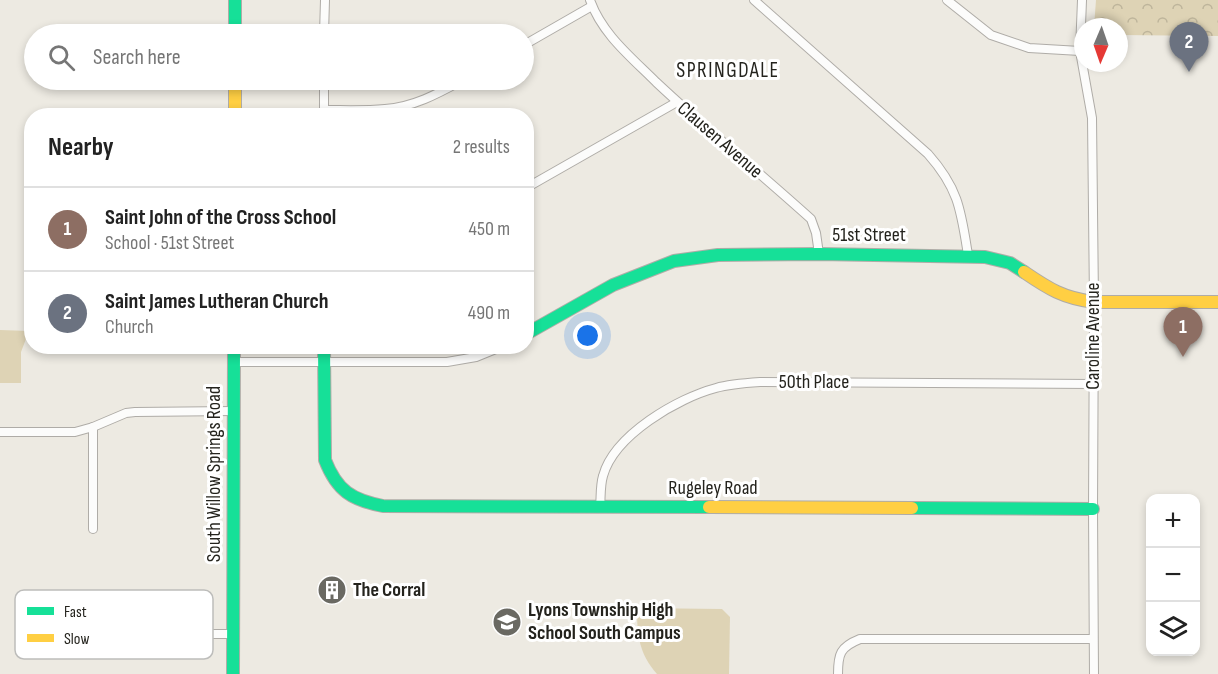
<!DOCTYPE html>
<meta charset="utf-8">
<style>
:root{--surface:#fff;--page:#f2f2f2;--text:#222;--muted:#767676;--line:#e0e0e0;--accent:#ea580c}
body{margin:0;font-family:"Sofia Sans Condensed",sans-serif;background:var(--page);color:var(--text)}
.controls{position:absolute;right:18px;bottom:18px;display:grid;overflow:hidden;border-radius:12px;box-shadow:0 3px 9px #0003}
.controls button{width:54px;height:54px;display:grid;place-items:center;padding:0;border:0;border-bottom:2px solid var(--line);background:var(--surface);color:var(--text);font:30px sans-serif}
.compass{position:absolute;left:1074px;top:18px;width:54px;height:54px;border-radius:50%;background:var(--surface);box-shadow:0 3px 9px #0003;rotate:182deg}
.you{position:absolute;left:588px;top:336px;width:21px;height:21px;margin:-15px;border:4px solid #fff;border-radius:50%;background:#1a73e8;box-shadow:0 0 0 9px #1a73e833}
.badge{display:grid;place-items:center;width:39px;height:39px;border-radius:50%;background:var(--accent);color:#fff;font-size:20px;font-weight:700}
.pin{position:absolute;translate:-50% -50px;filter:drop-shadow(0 2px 3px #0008)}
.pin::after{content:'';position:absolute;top:32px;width:21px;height:18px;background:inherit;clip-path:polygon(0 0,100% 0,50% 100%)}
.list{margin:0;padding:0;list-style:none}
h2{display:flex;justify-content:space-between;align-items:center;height:78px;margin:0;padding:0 24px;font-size:26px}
h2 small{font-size:20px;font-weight:400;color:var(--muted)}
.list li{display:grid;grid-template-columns:39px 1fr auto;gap:18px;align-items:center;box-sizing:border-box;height:84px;padding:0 24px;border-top:2px solid var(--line)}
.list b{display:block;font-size:22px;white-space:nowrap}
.list p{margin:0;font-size:20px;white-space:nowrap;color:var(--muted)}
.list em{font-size:20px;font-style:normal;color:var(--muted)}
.icon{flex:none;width:33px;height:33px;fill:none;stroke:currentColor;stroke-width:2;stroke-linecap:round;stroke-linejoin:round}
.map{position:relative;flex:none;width:1218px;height:674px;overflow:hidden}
.search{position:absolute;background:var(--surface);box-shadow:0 3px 9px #0003;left:24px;top:24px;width:510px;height:66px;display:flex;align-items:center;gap:15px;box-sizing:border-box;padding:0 21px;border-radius:33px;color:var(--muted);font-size:22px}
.panel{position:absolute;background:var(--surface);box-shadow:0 3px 9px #0003;left:24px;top:108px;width:510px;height:246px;border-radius:24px}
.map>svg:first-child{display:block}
.green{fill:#ded3b5}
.park{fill:url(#park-crowns)}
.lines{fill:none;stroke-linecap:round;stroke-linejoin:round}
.street-casing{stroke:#afaca7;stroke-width:10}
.fast-casing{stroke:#afaca7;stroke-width:14}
.slow-casing{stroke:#afaca7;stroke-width:14}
.street{stroke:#fcfcfb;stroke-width:8}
.fast{stroke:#16e098;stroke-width:12}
.slow{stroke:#ffcf43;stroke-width:12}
.labels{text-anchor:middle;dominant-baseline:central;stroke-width:6;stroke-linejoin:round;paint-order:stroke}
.street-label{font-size:20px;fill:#24231d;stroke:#fff}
.poi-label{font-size:20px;font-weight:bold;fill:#24231d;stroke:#fff;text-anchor:start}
.neighbourhood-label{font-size:21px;letter-spacing:1.5px;fill:#24231d;stroke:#fff}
.key{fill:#fff;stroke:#bdbdbb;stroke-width:1.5}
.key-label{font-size:16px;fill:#24231d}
</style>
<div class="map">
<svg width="1218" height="674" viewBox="0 0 1218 674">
<defs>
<pattern id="park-crowns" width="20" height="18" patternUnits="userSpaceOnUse" patternTransform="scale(1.5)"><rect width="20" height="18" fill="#ded3b5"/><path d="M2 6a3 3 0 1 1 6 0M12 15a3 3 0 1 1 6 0" fill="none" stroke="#beb59b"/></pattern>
</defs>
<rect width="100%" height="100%" fill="#edeae2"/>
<!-- green -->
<g class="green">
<path d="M0,330L29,331L21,352V383H0Z"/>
<path d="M637,608L722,609L730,617L729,674H657C639,654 637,635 637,608Z"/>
</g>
<!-- park -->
<path class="park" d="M1096,0H1218V36L1119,35V27H1094Z"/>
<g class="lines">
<!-- street casing -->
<g class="street-casing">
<g id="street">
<path d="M590,0C602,34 631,57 656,82C706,129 760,173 811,219L816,233L819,254"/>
<path d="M754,0L928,154C959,189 961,211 968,255"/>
<path d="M947,0L991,35L1029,48L1080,51"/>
<path d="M1082,0L1080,51L1092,118L1094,302L1093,509L1094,674"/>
<path d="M324,34L325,0"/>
<path d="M524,45L592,6"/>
<path d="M324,110C344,110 365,111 385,109C414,107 439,93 463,80"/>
<path d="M324,115V80"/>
<path d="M526,188L677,102"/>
<path d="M234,362H447L476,357L503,346"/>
<path d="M93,427V529"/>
<path d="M0,432H75L93,427L126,413L135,412L234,411"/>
<path d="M600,508C601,497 600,486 603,476C614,435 678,398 716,388C730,384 746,383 761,382L1093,384"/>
<path d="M50,634H233"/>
<path d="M838,674C838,654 840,647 860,639H1093"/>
</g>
</g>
<!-- fast casing -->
<g class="fast-casing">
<g id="fast">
<path d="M235,0V34"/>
<path d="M526,334L613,285L674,261L718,255L819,254L985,257L1010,263L1024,272"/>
<path d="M324,346L325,460C337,491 352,500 383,506L709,507"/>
<path d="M912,508L1093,509"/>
<path d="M233,674L234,346"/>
</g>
</g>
<!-- slow casing -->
<g class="slow-casing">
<g id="slow">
<path d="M235,80V116"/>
<path d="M1024,272C1049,289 1063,298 1094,302H1218"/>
<path d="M709,507L912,508"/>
</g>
</g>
<!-- street -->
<use href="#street" class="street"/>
<!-- fast -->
<use href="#fast" class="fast"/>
<!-- slow -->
<use href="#slow" class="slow"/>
</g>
<!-- icons -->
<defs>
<g id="building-disc" transform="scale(1.5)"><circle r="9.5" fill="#6a6962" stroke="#fff"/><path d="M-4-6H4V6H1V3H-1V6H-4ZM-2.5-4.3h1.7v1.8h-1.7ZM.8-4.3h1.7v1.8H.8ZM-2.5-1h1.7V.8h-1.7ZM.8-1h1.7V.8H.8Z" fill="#fff"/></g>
<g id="school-disc" transform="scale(1.5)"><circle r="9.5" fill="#6a6962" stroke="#fff"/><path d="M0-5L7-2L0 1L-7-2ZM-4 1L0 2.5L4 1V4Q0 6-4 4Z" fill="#fff"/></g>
</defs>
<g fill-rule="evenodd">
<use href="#building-disc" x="332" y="590"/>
<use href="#school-disc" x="507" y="622"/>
</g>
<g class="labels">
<!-- street labels -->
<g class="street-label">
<text transform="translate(720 140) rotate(41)">Clausen Avenue</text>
<text x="869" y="235">51st Street</text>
<text transform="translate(1093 336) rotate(-90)">Caroline Avenue</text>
<text x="814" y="382">50th Place</text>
<text transform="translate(214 474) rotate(-90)">South Willow Springs Road</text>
<text x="713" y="488">Rugeley Road</text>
</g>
<!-- poi labels -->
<g class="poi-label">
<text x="353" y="590">The Corral</text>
<text x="528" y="610">Lyons Township High<tspan x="528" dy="23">School South Campus</tspan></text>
</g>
<!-- neighbourhood labels -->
<g class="neighbourhood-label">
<text x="728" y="70">SPRINGDALE</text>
</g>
</g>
<!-- legend -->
<rect x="15" y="590" width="198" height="69" rx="9" class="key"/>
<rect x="27" y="607" width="27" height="8" fill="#16e098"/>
<rect x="27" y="634" width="27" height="8" fill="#ffcf43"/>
<g class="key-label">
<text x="64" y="617">Fast</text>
<text x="64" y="644">Slow</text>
</g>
</svg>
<div class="controls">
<button>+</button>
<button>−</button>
<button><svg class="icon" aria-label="layers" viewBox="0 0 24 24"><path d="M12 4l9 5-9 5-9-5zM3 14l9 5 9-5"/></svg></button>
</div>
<svg class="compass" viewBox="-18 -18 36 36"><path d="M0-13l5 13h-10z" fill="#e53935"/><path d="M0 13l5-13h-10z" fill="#767676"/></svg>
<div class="you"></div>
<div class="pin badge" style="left:1183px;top:357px;background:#8d6e63">1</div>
<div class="pin badge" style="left:1189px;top:72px;background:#6b7280">2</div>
<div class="search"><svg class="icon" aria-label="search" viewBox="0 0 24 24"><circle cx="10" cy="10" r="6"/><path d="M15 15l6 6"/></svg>Search here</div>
<section class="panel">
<h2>Nearby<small>2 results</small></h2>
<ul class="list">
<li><span class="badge" style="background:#8d6e63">1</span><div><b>Saint John of the Cross School</b><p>School · 51st Street</p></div><em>450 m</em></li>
<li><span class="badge" style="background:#6b7280">2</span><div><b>Saint James Lutheran Church</b><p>Church</p></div><em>490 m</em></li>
</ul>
</section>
</div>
